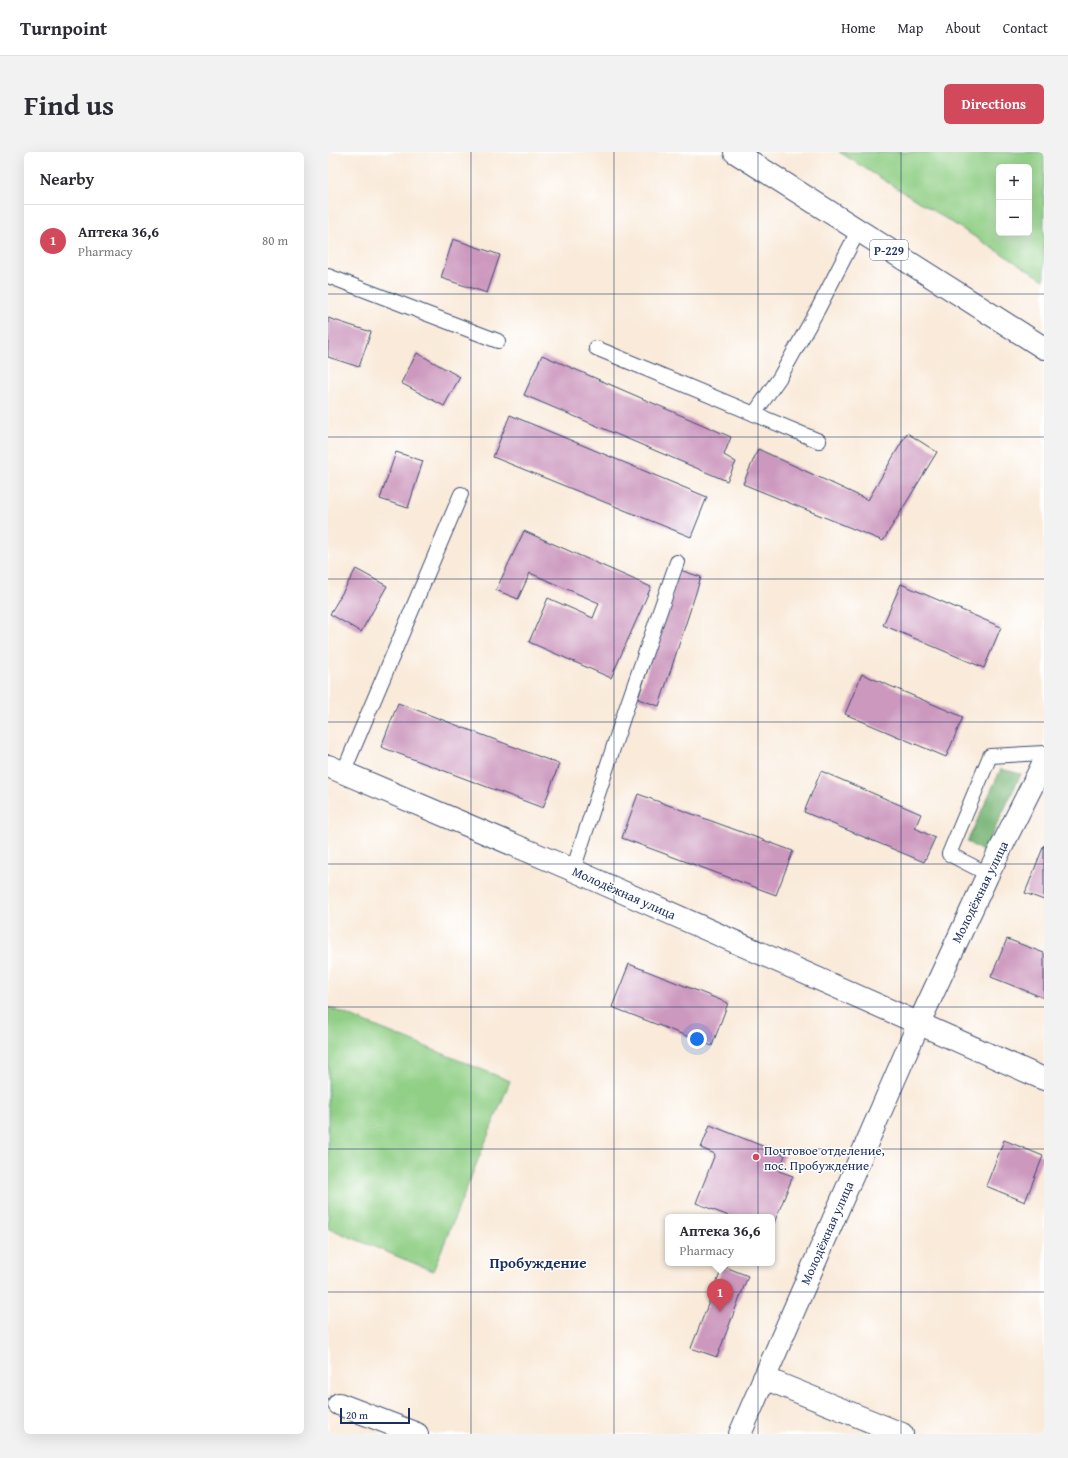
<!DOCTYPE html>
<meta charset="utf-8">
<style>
:root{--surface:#fff;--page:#f2f2f3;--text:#2b2b33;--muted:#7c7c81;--line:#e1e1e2;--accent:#d1495b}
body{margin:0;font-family:"Gentium Book Plus",serif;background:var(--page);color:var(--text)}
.controls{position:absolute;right:12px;top:12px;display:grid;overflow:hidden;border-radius:6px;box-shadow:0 4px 16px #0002}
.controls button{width:36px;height:36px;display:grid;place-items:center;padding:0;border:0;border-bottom:1px solid var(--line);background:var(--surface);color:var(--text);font:20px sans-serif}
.scale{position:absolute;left:12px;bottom:10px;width:70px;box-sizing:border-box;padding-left:4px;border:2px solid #1b2f5e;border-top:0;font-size:11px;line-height:14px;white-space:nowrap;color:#1b2f5e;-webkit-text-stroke:3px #fff;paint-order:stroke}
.you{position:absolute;left:369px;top:887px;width:14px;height:14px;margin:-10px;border:3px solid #fff;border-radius:50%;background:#1a73e8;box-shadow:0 0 0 6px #1a73e833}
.badge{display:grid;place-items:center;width:26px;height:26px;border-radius:50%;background:var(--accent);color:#fff;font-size:13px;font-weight:700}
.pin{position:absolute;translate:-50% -33px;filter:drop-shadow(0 1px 2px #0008)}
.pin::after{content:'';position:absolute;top:21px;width:14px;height:12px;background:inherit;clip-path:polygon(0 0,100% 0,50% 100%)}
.popup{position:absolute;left:337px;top:1062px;width:110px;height:52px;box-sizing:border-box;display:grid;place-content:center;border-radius:6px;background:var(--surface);filter:drop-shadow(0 1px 3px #0005);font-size:13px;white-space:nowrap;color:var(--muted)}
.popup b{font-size:15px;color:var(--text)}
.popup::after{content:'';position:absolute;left:50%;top:100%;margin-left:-8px;border:8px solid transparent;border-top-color:var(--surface)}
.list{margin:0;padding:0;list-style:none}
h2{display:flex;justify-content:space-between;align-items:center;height:52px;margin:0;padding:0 16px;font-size:17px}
h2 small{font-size:13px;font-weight:400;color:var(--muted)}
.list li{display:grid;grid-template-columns:26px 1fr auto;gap:12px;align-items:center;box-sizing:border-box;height:72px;padding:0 16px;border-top:1px solid var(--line)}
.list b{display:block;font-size:15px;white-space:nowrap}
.list p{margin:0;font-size:13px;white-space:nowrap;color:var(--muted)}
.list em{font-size:13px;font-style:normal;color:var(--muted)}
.map{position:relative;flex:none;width:716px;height:1282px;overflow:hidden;border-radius:6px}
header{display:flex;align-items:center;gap:24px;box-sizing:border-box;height:56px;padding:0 20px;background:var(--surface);border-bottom:1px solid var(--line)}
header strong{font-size:19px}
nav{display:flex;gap:22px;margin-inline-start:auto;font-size:14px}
.intro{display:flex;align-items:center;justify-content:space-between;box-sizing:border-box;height:96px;padding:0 24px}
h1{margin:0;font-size:28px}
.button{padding:10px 18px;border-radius:6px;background:var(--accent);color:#fff;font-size:14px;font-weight:700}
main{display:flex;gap:24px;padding:0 24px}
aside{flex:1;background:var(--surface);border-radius:6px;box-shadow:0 4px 16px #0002}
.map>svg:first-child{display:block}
.green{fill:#90cf85;stroke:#567f72;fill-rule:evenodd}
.forest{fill:#74b272;stroke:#487068}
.building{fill:#cc98be}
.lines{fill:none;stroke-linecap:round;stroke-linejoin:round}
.service-casing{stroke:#3c4b70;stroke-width:16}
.minor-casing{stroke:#3c4b70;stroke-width:24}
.primary-casing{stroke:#3c4b70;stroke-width:24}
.service{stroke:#fff;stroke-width:14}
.minor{stroke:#fff;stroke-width:22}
.primary{stroke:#fff;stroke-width:22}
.grid{fill:none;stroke:#1b2f5e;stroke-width:1;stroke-opacity:0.55}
.poi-dot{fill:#d1495b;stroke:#fff;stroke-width:1.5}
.labels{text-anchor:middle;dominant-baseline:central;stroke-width:3;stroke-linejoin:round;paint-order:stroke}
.shield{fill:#fff;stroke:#5f6d8e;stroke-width:1}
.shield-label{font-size:12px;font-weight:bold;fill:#1b2f5e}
.street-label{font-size:13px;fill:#1b2f5e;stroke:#fff}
.poi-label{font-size:13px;fill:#1b2f5e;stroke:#fff;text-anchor:start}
.quarter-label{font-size:15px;font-weight:bold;fill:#1b2f5e;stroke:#fff}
</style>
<header>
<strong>Turnpoint</strong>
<nav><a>Home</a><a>Map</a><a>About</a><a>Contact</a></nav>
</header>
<div class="intro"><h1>Find us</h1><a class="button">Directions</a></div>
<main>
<aside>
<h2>Nearby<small></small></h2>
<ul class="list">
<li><span class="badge">1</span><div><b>Аптека 36,6</b><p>Pharmacy</p></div><em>80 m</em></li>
</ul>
</aside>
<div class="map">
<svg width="716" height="1282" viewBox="0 0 716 1282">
<rect width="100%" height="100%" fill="#fff"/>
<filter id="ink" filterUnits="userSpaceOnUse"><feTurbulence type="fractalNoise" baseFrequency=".025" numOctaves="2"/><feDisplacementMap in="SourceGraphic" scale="8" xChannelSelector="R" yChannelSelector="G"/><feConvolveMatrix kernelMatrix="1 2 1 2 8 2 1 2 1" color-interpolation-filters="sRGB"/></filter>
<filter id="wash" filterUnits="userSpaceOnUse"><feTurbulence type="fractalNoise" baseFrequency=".012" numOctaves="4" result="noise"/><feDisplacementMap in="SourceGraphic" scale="16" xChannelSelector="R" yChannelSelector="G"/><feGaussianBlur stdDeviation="0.9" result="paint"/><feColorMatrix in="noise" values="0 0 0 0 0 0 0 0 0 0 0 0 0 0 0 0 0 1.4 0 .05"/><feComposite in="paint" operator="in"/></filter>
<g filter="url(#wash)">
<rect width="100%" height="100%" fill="#f9ead9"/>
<!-- green -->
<g class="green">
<path d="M511,0H716V128ZM671,15H701V81H671Z"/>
<path d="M0,855L182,929L105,1119L0,1076Z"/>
</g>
<!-- forest -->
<path class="forest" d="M673,617L693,622L656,700L639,690Z"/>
<g id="blocks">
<!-- building -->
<g class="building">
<path d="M125,87L172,103L159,141L113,126Z"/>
<path d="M0,166L43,180L31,215L0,205Z"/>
<path d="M89,201L132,225L116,254L73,231Z"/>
<path d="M214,203L403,285L396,303L408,310L399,329L196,243Z"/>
<path d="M182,263L379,345L363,385L165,305Z"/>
<path d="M579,281L609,300L555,389L415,332L430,297L540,348Z"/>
<path d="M68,300L95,309L80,356L52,347Z"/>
<path d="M196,379L323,435L283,526L201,490L220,446L265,466L271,451L202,421L190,447L168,438Z"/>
<path d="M28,417L59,434L33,480L2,462Z"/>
<path d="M352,418L373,425L331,554L310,547Z"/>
<path d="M573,432L673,475L656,516L555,473Z"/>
<path d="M534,522L635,565L618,605L517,562Z"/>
<path d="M70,551L231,612L215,656L53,595Z"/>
<path d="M493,619L593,662L587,676L607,686L596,710L476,660Z"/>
<path d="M310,642L465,699L448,743L294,686Z"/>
<path d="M716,693V748L697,741Z"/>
<path d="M679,787L716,801V846L663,825Z"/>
<path d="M301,812L400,851L384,894L284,855Z"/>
<path d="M382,973L457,1003L451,1019L465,1024L444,1076V1065H403L368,1051L387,1002L373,996Z"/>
<path d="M676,988L715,1004L697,1050L658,1034Z"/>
<path d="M395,1114L420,1124L389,1205L363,1196Z"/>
</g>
</g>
</g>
<g filter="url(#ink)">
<use href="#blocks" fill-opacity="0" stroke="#3c4b70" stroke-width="1"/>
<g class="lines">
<!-- service casing -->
<g class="service-casing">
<g id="service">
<path d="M0,124L170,189"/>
<path d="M268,196L491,289"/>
<path d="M426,262L452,225L490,157L530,79"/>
<path d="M15,621L133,342"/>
<path d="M245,718L297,560L349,410"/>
<path d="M660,722L621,702L662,604L716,601"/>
</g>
</g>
<!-- minor casing -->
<g class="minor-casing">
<g id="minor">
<path d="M0,614L245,718L716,927"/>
<path d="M436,1226L574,1282"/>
<path d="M11,1252L89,1282"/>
<path d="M412,1282L591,871L660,722L716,610"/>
</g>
</g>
<!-- primary casing -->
<g class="primary-casing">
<path id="primary" d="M407,0L716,196"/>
</g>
<!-- service -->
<use href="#service" class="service"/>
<!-- minor -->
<use href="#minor" class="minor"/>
<!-- primary -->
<use href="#primary" class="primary"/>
</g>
</g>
<!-- grid -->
<path class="grid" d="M143,0V1282M286,0V1282M430,0V1282M573,0V1282M0,142H716M0,285H716M0,427H716M0,570H716M0,712H716M0,855H716M0,997H716M0,1140H716"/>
<!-- markers -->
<circle class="poi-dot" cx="428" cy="1005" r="4"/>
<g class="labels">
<!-- shield labels -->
<rect class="shield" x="542" y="88" width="38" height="20" rx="3"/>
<g class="shield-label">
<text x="561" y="98">Р-229</text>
</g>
<!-- street labels -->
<g class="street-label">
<text transform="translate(652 740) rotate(-64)">Молодёжная улица</text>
<text transform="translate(296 741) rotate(24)">Молодёжная улица</text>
<text transform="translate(499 1081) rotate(-66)">Молодёжная улица</text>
</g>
<!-- poi labels -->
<g class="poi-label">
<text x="436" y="998">Почтовое отделение,<tspan x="436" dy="15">пос. Пробуждение</tspan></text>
</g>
<!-- quarter labels -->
<g class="quarter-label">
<text x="210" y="1110">Пробуждение</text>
</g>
</g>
</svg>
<div class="controls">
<button>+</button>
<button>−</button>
</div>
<div class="scale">20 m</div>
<div class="you"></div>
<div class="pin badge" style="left:392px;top:1160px">1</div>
<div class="popup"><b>Аптека 36,6</b>Pharmacy</div>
</div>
</main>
